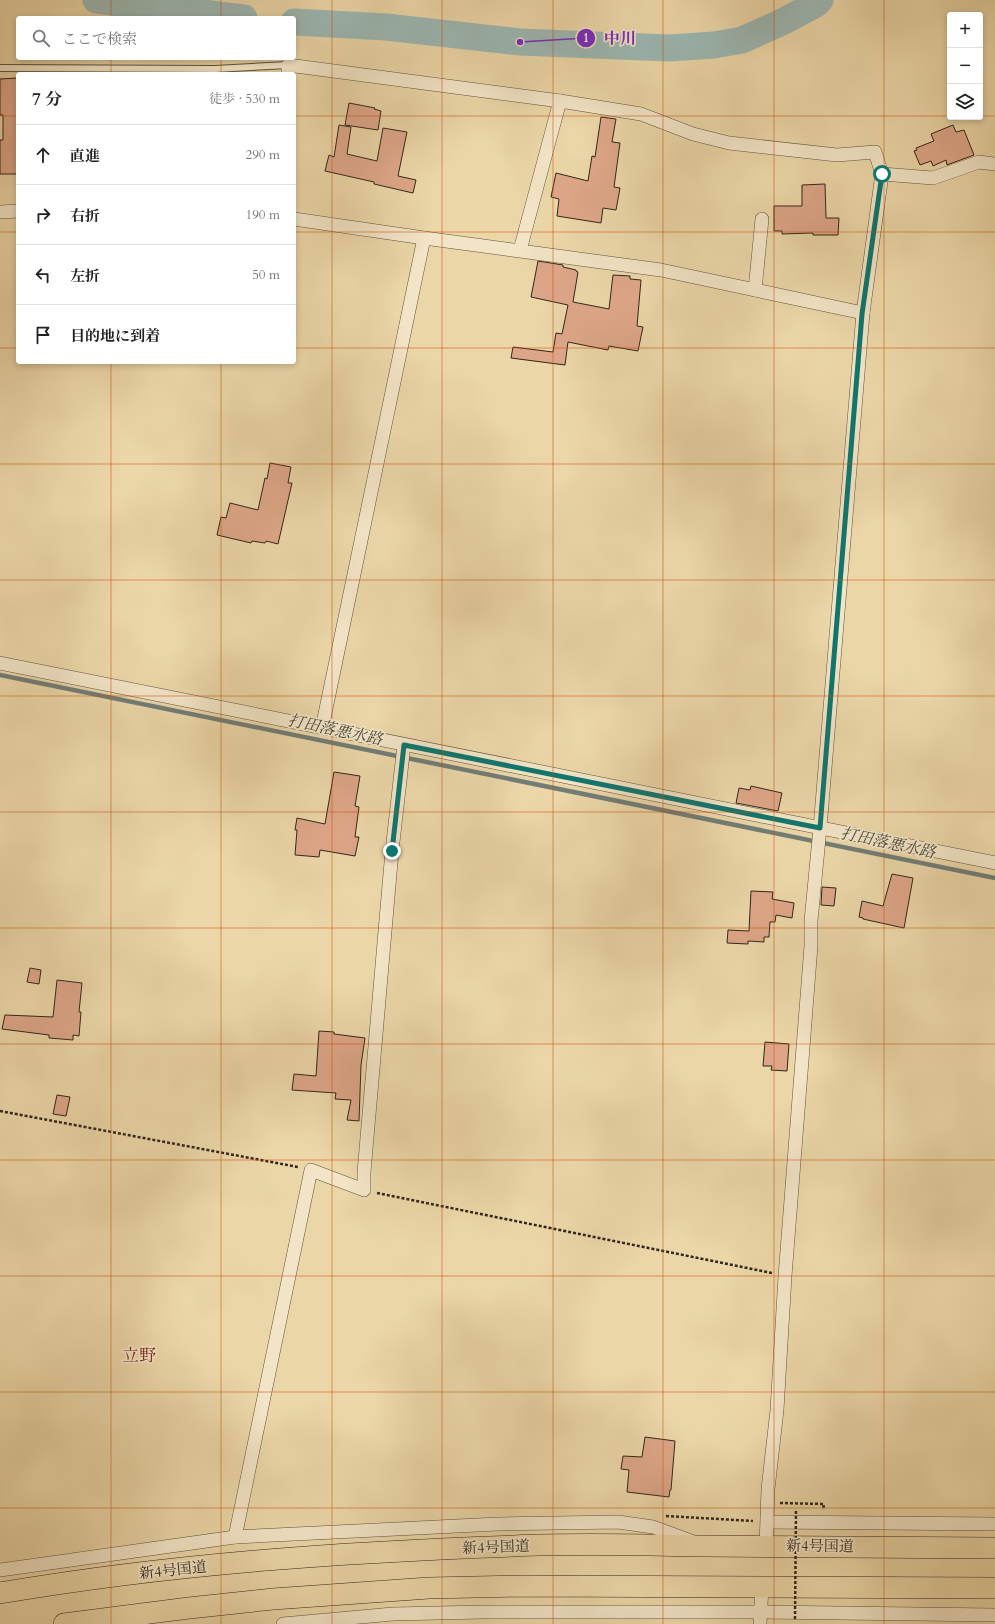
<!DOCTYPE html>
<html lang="ja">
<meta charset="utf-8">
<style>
:root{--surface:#fff;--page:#f2f2f2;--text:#222;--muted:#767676;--line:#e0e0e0}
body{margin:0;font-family:Cardo,"Noto Serif JP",serif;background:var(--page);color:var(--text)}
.controls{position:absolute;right:12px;top:12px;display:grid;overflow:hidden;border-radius:4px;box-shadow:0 2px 6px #0003}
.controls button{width:36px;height:36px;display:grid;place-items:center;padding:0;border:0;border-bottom:1px solid var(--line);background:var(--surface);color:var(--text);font:20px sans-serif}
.stop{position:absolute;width:12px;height:12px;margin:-9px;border:3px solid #0f766e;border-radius:50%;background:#fff}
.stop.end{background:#0f766e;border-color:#fff;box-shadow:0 1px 4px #0008}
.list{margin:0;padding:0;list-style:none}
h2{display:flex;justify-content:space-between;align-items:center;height:52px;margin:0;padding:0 16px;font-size:17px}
h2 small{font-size:13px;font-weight:400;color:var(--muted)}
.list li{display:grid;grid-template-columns:26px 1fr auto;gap:12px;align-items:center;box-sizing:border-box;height:60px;padding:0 16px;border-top:1px solid var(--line)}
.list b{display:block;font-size:15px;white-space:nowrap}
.list em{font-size:13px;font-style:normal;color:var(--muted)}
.icon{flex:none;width:22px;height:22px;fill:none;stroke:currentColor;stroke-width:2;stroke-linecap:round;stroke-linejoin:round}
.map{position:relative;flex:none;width:995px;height:1624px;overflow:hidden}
.search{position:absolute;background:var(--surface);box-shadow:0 2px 6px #0003;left:16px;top:16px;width:280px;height:44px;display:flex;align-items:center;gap:10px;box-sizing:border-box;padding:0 14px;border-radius:4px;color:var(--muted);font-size:15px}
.panel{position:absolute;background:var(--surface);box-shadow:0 2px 6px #0003;left:16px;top:72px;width:280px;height:292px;border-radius:4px}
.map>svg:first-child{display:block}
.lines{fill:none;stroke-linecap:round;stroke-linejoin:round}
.stream{stroke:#717d76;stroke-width:4.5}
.river{stroke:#9cb7b2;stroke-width:27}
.building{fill:#dda688;stroke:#30271b}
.service-casing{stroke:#5f533e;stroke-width:8}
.minor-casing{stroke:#5f533e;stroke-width:14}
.trunk-casing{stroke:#30271b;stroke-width:22}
.path{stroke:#30271b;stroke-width:2.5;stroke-dasharray:3 2;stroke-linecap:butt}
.service{stroke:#f2e4c6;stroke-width:6}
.minor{stroke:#f2e4c6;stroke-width:13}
.trunk{stroke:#ebd6a7;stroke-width:21}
.path-bridge{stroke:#30271b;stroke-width:2.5;stroke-dasharray:3 2;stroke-linecap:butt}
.route{stroke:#0f766e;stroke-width:5}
.grid{fill:none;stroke:#cc520e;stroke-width:1;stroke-opacity:0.55}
.labels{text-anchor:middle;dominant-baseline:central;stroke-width:3.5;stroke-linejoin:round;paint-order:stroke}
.street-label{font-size:15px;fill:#30271b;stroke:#f2e4c6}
.water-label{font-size:16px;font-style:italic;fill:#4b4b41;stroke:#f2e4c6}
.quarter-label{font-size:17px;fill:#7a1f14;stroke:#f2e4c6}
.leader{fill:none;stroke:#7b2cbf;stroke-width:1.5}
.callout-dot{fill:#7b2cbf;stroke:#f2e4c6;stroke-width:1.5}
.mark-label{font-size:12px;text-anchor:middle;font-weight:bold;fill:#fff}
.callout-label{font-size:16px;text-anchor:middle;font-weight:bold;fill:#7b2cbf;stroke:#f2e4c6;stroke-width:3.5;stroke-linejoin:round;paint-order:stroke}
</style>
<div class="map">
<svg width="995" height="1624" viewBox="0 0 995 1624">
<rect width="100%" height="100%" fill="#ebd6a7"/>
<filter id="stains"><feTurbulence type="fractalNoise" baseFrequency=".005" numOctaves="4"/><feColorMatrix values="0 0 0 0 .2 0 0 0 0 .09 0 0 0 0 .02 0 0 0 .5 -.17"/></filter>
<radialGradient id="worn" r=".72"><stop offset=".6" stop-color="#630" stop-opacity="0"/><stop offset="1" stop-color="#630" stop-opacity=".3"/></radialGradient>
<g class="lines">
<!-- stream -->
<path class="stream" d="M0,675L995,878"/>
<!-- river -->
<g class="river">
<path d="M96,0L244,18"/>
<path d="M294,22L386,27L520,42L669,48L714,45L742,40L782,22L816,4L820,0"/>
</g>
</g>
<!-- building -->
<g class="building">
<path d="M18,78V174H0V140H3V115H0V79Z"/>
<path d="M349,103L375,108L374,109L381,111L378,130L345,125Z"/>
<path d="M601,117L616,119L612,142L620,143L614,187L620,188L616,210L603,208L601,223L557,216L559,199L551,197L556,173L588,181L592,156L595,157Z"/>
<path d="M339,125L351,127L347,154L377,161L383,128L407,132L398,176L416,180L413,193L374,184V182L325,171L329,155L334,157Z"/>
<path d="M953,125L956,132L964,130L974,155L947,165L946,160L933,166L931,161L920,165L914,151L917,150L916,148L934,141L931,134Z"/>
<path d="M825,184L826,218H839L838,235H813V233L782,234V231H774V206H802V185Z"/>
<path d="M538,261L563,265V267L576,270V271L578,272L573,302L609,309L613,275L630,276V279L641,280L637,326L643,327L638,351L609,346L608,350L568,342L565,365L511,358L513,347L553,352L556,333L562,334L568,305L531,297Z"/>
<path d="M270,463L291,467L288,483H292L278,544L266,541L265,543L252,541L251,543L217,535L221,517L226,518L230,503L258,510L265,478L267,479Z"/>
<path d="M334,772L360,776L355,806L359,807L355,837H359L355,856L320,850L319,857L295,855L297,830H295L297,818L325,824Z"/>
<path d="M751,786L782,793L778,811L736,803L739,788L750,790Z"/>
<path d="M892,874L913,878L904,928L863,919V918L859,917L862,901L883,906Z"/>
<path d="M822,887L836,888L834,906L821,905Z"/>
<path d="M751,891L773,892L772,899L794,903L792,918L776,915L775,922H770L769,937H764V942L748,941V944L727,943L728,930L749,931Z"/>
<path d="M30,968L41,970L39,984L27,982Z"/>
<path d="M57,980L82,983L79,1012H81L79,1036L73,1035V1040L49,1038V1035L2,1029L5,1015L53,1017Z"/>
<path d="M319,1031L334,1032V1034L365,1038L361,1065L359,1121L347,1120L351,1100L335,1099L336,1093L292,1090L294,1074L316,1076Z"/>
<path d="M765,1042L789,1044L787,1071L771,1070L772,1066H763Z"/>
<path d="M57,1095L70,1097L66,1116L53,1114Z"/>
<path d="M645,1437L675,1441L671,1490H670L669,1497L627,1492L629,1470L621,1469L623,1456L642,1457Z"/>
</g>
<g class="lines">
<!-- service casing -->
<g class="service-casing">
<path id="service" d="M0,68L215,69L288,65"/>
</g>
<!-- minor casing -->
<g class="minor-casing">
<g id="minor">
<path d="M288,74V65L560,101L641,114L693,134L729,143L837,155L875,152L882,174L863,313L820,828L811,921V946L785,1276L777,1410L768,1489L766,1546"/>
<path d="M882,174L933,178L979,162L995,164"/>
<path d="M0,212L18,211"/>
<path d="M294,219L424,238L661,270L863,313"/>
<path d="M520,250L560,101"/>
<path d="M755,290L762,219"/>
<path d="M0,663L995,863"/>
<path d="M322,728L424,238"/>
<path d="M768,1522L995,1524"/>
<path d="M235,1537L311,1170L364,1190V1172L392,851L404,745"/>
<path d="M0,1570L235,1537L498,1524L618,1522L653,1527L691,1541"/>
<path d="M283,1624L393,1614L483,1612H760L995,1615"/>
<path d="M760,1624L762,1586"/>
</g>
</g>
<!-- trunk casing -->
<g class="trunk-casing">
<g id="trunk">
<path d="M0,1593C169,1564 342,1552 514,1546C577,1543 641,1545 704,1546C801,1546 898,1547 995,1548"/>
<path d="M64,1624L189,1608L273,1599L429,1588L525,1586L995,1588"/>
</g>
</g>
<!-- path -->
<g class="path">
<path d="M0,1111L298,1167"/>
<path d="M377,1193L772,1273"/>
<path d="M780,1503L824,1504L823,1510"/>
<path d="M666,1516L753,1521"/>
</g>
<!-- service -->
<use href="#service" class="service"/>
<!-- minor -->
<use href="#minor" class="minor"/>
<!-- trunk -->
<use href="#trunk" class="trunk"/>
<!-- path-bridge -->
<path class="path-bridge" d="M795,1619L796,1509"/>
</g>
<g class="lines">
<!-- route -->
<path class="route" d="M392,851L404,745L820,828L862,314L882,174"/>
</g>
<!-- grid -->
<path class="grid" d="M111,0V18M221,0V18M332,0V1624M442,0V1624M553,0V1624M663,0V1624M774,0V1624M884,0V1624M111,58V74M221,58V74M0,116H18M294,116H950M980,116H995M0,232H18M294,232H995M0,348H18M294,348H995M111,362V1624M221,362V1624M0,464H995M0,580H995M0,696H995M0,812H995M0,928H995M0,1044H995M0,1160H995M0,1276H995M0,1392H995M0,1508H995"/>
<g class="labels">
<!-- street labels -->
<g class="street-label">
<text transform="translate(820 1546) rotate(1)">新4号国道</text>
<text transform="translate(496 1547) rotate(-2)">新4号国道</text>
<text transform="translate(173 1570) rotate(-6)">新4号国道</text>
</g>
<!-- water labels -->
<g class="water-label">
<text transform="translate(335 730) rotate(12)">打田落悪水路</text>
<text transform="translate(888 843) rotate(12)">打田落悪水路</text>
</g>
<!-- quarter labels -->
<g class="quarter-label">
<text x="139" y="1355">立野</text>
</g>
</g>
<!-- callouts -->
<path class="leader" d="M520 42L586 38"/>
<g class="callout-dot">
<circle cx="520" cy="42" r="4"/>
<circle cx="586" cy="38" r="10"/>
</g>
<g class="mark-label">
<text x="586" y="42">1</text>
</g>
<g class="callout-label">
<text x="620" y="44">中川</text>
</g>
<rect width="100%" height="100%" filter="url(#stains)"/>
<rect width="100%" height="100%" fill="url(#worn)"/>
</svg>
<div class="controls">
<button>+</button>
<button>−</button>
<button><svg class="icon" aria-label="layers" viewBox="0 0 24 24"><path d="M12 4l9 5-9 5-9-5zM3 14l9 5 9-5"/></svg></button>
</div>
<div class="stop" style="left:882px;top:174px"></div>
<div class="stop end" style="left:392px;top:851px"></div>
<div class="search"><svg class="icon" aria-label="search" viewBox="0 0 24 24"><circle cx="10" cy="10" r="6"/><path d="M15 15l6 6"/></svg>ここで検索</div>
<section class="panel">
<h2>7 分<small>徒歩 · 530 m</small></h2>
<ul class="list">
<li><svg class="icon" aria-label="ahead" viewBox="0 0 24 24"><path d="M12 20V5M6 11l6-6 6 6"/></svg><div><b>直進</b></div><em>290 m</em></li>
<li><svg class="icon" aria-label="right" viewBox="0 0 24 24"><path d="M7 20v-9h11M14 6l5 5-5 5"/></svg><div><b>右折</b></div><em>190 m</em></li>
<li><svg class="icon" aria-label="left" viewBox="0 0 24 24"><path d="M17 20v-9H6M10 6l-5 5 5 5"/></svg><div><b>左折</b></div><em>50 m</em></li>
<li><svg class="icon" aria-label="arrive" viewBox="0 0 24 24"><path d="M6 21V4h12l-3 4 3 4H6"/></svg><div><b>目的地に到着</b></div></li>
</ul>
</section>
</div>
